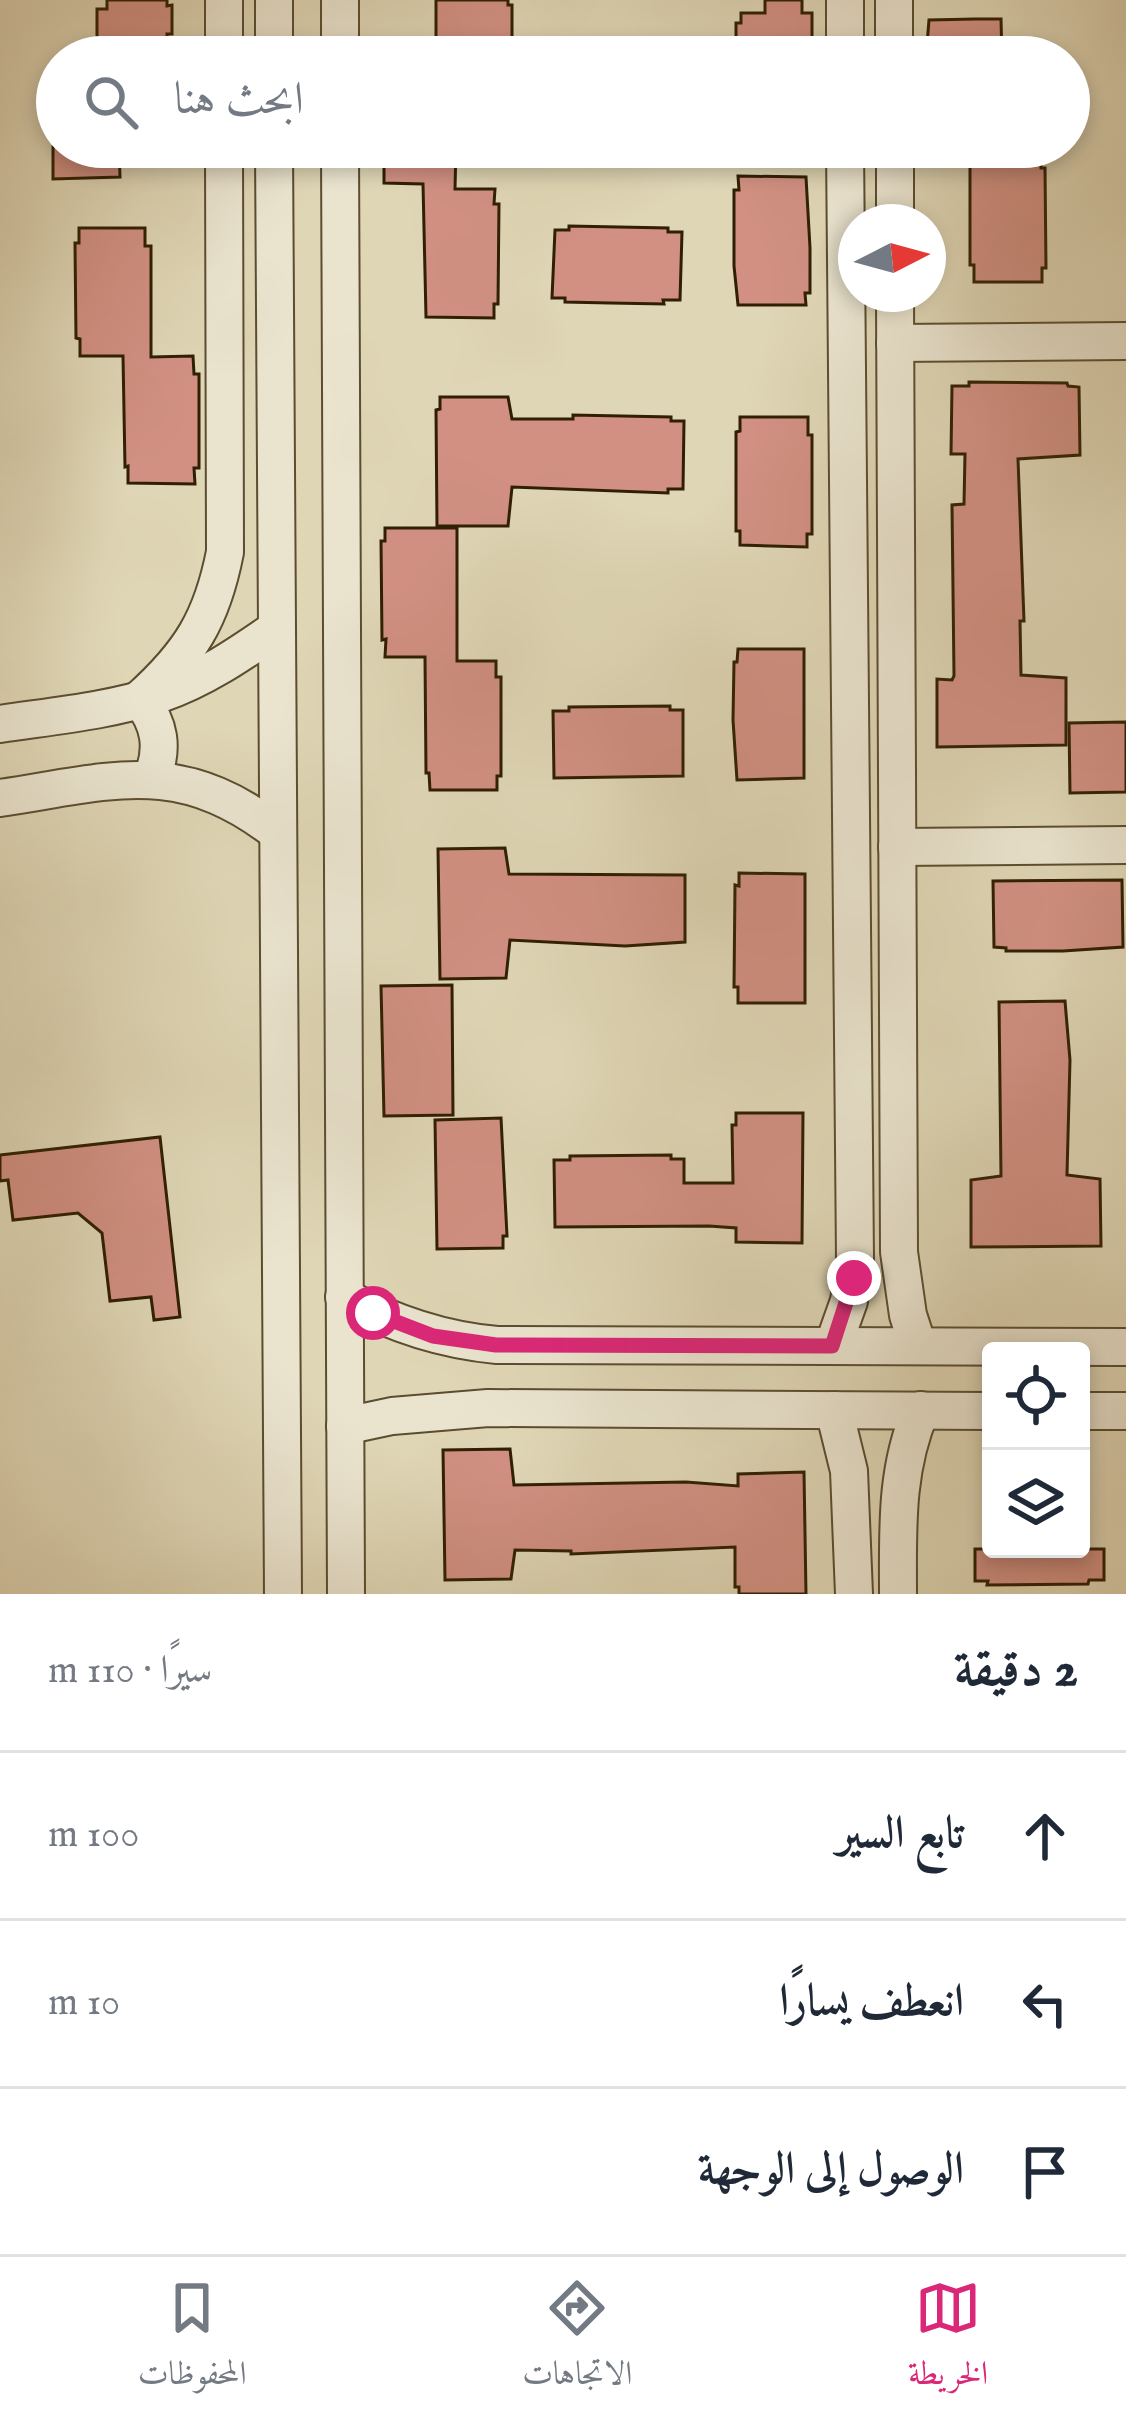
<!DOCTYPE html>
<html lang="ar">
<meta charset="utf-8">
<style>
:root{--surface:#fff;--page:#f2f2f3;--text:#1f2937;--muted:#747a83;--line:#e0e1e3;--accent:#db2777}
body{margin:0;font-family:"IM FELL English",Amiri,serif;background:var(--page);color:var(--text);direction:rtl}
.controls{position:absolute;right:36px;bottom:36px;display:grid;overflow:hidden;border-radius:12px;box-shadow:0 6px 18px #0003}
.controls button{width:108px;height:108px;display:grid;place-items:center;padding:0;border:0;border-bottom:3px solid var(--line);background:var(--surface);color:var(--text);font:60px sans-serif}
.compass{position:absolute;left:838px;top:204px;width:108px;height:108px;border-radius:50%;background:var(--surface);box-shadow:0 6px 18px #0003;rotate:84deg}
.stop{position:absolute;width:36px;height:36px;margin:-27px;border:9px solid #db2777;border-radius:50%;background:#fff}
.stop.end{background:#db2777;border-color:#fff;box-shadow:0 3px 12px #0008}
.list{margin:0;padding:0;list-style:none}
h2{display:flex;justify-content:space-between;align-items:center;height:156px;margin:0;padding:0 48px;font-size:51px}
h2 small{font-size:39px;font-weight:400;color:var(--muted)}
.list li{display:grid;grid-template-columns:78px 1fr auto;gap:36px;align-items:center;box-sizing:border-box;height:168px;padding:0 48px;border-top:3px solid var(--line)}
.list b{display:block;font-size:45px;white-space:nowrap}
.list em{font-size:39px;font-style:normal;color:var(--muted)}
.icon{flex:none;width:66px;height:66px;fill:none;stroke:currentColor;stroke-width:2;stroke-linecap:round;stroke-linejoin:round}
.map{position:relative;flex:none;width:1126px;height:1594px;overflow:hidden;direction:ltr}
.search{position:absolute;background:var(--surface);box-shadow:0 6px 18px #0003;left:36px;right:36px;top:36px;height:132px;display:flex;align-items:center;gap:30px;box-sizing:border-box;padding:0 42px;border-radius:66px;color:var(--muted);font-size:45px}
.sheet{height:660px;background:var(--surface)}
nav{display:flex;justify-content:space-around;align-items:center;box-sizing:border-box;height:168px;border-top:3px solid var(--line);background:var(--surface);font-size:33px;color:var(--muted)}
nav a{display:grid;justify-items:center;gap:6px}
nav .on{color:var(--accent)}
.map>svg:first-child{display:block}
.building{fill:#d19082;stroke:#301f04;stroke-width:3}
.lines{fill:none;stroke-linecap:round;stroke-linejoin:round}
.minor-casing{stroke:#5c4d30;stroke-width:40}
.minor{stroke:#eae4cf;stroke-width:36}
.route{stroke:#db2777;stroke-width:15}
</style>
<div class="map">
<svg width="1126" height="1594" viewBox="0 0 1126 1594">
<rect width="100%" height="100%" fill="#dfd6b5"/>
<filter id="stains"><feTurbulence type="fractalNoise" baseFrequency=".00167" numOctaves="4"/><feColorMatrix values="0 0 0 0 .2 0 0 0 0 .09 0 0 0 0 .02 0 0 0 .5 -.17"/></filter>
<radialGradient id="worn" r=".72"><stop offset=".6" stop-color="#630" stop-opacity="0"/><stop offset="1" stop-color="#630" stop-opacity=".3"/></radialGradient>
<!-- building -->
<g class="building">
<path d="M107,0H167V6L172,5V34H167L168,50L97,51V9H107Z"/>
<path d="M436,0H508V5H512V39H507V53H436Z"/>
<path d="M765,0H802V13H812V57L736,55V23H741V13H765Z"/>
<path d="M975,19H1001L1002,57H926L929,20Z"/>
<path d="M53,147H119L120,177L53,179Z"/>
<path d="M384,147H456L455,189H495L494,204H499L498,304H494V318L426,317L423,184L384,183Z"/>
<path d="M970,147H997V153H1041V168H1045L1046,268H1042V282H974V265H970Z"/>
<path d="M738,176L806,177L810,248V293H805L806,305H738L734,266V190H739Z"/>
<path d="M569,226L668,228V232H682L680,300H663L664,304L610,303L565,302V298H552L555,230H569Z"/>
<path d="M79,228H145V246H151V357L193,356L194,374H199V468H194L195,484L128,483V466L125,467L123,356H80V339L76,338L75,243H79Z"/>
<path d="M969,382L1067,383L1068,386L1079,387L1080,455L1018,459L1024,621H1020L1021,675L1066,678V745L937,747V679L952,680L954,676L952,505L964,504L965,454H951L952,386H969Z"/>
<path d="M440,397H508L512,419H573V415L671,417V421H684L683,489H668V493L512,487L508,526H437L436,410L440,409Z"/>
<path d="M740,417H808V435H812V534H807V547L740,545V531H736V432L740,431Z"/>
<path d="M385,528H457V661H496V677H501V776H497V790H430L429,773H426L425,657H385L386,639L382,640L381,541H385Z"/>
<path d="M738,649H804V778L737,780L733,720L734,662H737Z"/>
<path d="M670,706V710H683V776L554,778L553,711H569V707Z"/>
<path d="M1126,722V792L1070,793L1069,723Z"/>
<path d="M505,848L509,874L685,875V942L625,946L510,940L506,978L440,979L438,849Z"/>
<path d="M739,873L805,874V1003H738V987H734L735,885L739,886Z"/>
<path d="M1122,880L1123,947L1063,951H1006V948L994,947L993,881Z"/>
<path d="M452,985L453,1115L384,1116L381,986Z"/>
<path d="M1065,1001L1070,1060L1067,1175L1100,1179L1101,1246L971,1247V1180L1001,1176L999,1002Z"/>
<path d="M736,1113H803L802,1243L736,1242V1228L709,1226L555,1227L554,1160H570V1156L671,1155V1159H684V1183H733L732,1125H736Z"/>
<path d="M501,1118L507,1236H503V1248L437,1249L435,1120Z"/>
<path d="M160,1137L180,1317L154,1320L151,1297L110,1301L102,1233L78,1213L13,1220L8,1180L0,1181V1155Z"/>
<path d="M510,1449L514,1485L686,1482L738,1486V1474L804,1472L806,1594H739V1587H735V1547L571,1554V1551L515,1550L511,1579L445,1580L443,1450Z"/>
<path d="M975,1549H1104V1580H1089L1088,1584L987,1585L988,1581H975Z"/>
</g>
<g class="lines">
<!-- minor casing -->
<g class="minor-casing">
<g id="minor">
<path d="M274,0V57"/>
<path d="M340,0V57"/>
<path d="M894,0V57"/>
<path d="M224,57V0"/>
<path d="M845,57V0"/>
<path d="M274,147L283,1594"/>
<path d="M340,147L346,1594"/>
<path d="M895,147V222"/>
<path d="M895,294L899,1252L908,1315L918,1346"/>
<path d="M895,343L1126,341"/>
<path d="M0,724C53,716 109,711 160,694C202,680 240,654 276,629"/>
<path d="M152,778C164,748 160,724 140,699C190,654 212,619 225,552L224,147"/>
<path d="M0,798C113,781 179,756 277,832"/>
<path d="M897,847L1126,845"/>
<path d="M344,1297C393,1324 441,1340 497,1345L1126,1347"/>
<path d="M833,1346L849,1301L855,1259L845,147"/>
<path d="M834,1410L849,1471L854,1594"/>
<path d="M1081,1411H1126"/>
<path d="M345,1426L392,1416L488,1408L991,1411"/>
<path d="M898,1594C898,1530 895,1470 921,1410"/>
</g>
</g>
<!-- minor -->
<use href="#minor" class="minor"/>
</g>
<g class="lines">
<!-- route -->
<path class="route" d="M373,1313L433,1336L496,1345L832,1346L854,1278"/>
</g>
<rect width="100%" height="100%" filter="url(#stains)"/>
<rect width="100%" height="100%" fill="url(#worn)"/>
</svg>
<div class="controls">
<button><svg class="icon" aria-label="locate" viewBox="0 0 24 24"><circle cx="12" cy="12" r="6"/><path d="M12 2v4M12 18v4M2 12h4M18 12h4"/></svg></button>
<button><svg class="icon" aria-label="layers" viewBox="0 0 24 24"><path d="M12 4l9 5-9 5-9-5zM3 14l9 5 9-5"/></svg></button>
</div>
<svg class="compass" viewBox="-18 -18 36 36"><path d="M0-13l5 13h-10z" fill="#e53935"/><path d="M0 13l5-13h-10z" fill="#747a83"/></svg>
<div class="stop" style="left:373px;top:1313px"></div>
<div class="stop end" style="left:854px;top:1278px"></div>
<div class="search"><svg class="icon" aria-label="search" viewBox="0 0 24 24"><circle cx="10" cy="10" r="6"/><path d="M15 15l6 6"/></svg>ابحث هنا</div>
</div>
<section class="sheet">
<h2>2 دقيقة<small>سيرًا · 110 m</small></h2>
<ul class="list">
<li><svg class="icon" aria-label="ahead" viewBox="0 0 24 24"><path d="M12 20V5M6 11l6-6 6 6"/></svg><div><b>تابع السير</b></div><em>100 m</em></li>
<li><svg class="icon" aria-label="left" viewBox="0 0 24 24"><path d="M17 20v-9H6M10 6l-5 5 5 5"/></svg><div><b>انعطف يسارًا</b></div><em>10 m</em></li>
<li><svg class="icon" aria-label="arrive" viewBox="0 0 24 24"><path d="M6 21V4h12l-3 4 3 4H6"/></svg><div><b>الوصول إلى الوجهة</b></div></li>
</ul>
</section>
<nav>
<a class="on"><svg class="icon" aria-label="map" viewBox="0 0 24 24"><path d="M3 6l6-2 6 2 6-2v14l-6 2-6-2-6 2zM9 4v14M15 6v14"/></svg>الخريطة</a>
<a><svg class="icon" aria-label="directions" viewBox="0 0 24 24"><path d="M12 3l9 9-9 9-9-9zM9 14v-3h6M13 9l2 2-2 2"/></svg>الاتجاهات</a>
<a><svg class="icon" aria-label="saved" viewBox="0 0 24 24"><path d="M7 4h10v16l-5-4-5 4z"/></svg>المحفوظات</a>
</nav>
